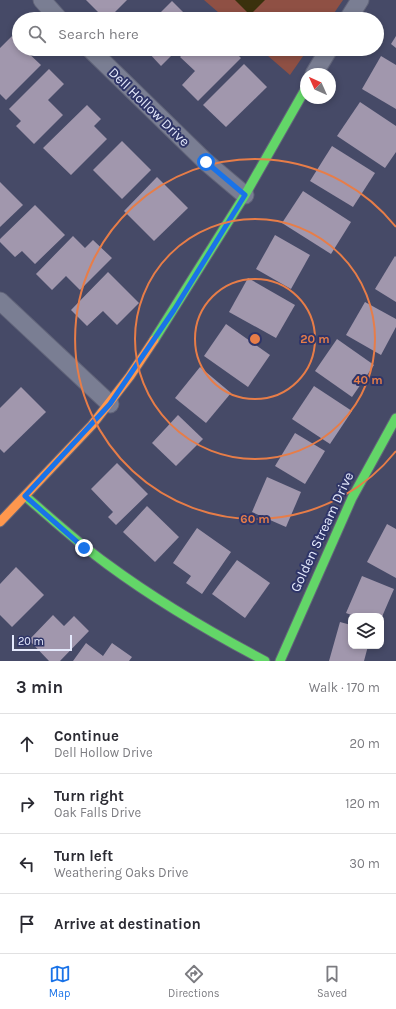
<!DOCTYPE html>
<meta charset="utf-8">
<style>
:root{--surface:#fff;--page:#f7f7f7;--text:#2b2b33;--muted:#7c7c81;--line:#e1e1e2;--accent:#1a73e8}
body{margin:0;font-family:Karla,sans-serif;background:var(--page);color:var(--text)}
.controls{position:absolute;right:12px;bottom:12px;display:grid;overflow:hidden;border-radius:8px;box-shadow:0 2px 6px #0003}
.controls button{width:36px;height:36px;display:grid;place-items:center;padding:0;border:0;border-bottom:1px solid var(--line);background:var(--surface);color:var(--text);font:20px sans-serif}
.compass{position:absolute;left:300px;top:68px;width:36px;height:36px;border-radius:50%;background:var(--surface);box-shadow:0 2px 6px #0003;rotate:315deg}
.scale{position:absolute;left:12px;bottom:10px;width:60px;box-sizing:border-box;padding-left:4px;border:2px solid #e5eafd;border-top:0;font-size:11px;line-height:14px;white-space:nowrap;color:#e5eafd;-webkit-text-stroke:3px #2f3568;paint-order:stroke}
.stop{position:absolute;width:12px;height:12px;margin:-9px;border:3px solid #1a73e8;border-radius:50%;background:#fff}
.stop.end{background:#1a73e8;border-color:#fff;box-shadow:0 1px 4px #0008}
.list{margin:0;padding:0;list-style:none}
h2{display:flex;justify-content:space-between;align-items:center;height:52px;margin:0;padding:0 16px;font-size:17px}
h2 small{font-size:13px;font-weight:400;color:var(--muted)}
.list li{display:grid;grid-template-columns:26px 1fr auto;gap:12px;align-items:center;box-sizing:border-box;height:60px;padding:0 16px;border-top:1px solid var(--line)}
.list b{display:block;font-size:15px;white-space:nowrap}
.list p{margin:0;font-size:13px;white-space:nowrap;color:var(--muted)}
.list em{font-size:13px;font-style:normal;color:var(--muted)}
.icon{flex:none;width:22px;height:22px;fill:none;stroke:currentColor;stroke-width:2;stroke-linecap:round;stroke-linejoin:round}
.map{position:relative;flex:none;width:396px;height:661px;overflow:hidden}
.search{position:absolute;background:var(--surface);box-shadow:0 2px 6px #0003;left:12px;right:12px;top:12px;height:44px;display:flex;align-items:center;gap:10px;box-sizing:border-box;padding:0 14px;border-radius:22px;color:var(--muted);font-size:15px}
.sheet{height:292px;background:var(--surface)}
nav{display:flex;justify-content:space-around;align-items:center;box-sizing:border-box;height:56px;border-top:1px solid var(--line);background:var(--surface);font-size:11px;color:var(--muted)}
nav a{display:grid;justify-items:center;gap:2px}
nav .on{color:var(--accent)}
.map>svg:first-child{display:block}
.green{fill:#8f5044}
.water{fill:#3a310d}
.building{fill:#a197ad}
.lines{fill:none;stroke-linecap:round;stroke-linejoin:round}
.street-casing{stroke:#616479;stroke-width:19}
.fast-casing{stroke:#616479;stroke-width:11}
.slow-casing{stroke:#616479;stroke-width:11}
.street{stroke:#7a7e93;stroke-width:17}
.fast{stroke:#63d668;stroke-width:9}
.slow{stroke:#ff974d;stroke-width:9}
.route{stroke:#1a73e8;stroke-width:5}
.ring{fill:none;stroke:#e77d48;stroke-width:2}
.labels{text-anchor:middle;dominant-baseline:central;stroke-width:4;stroke-linejoin:round;paint-order:stroke}
.street-label{font-size:14px;fill:#e5eafd;stroke:#2f3568}
.centre{fill:#e77d48;stroke:#2f3568;stroke-width:2}
.ring-label{font-size:12px;text-anchor:middle;font-weight:bold;fill:#e77d48;stroke:#2f3568;stroke-width:4;stroke-linejoin:round;paint-order:stroke}
</style>
<div class="map">
<svg width="396" height="661" viewBox="0 0 396 661">
<rect width="100%" height="100%" fill="#464a67"/>
<!-- green -->
<g class="green">
<path d="M204,0H343L330,19H226Z"/>
<path d="M260,49H308L290,75Z"/>
</g>
<!-- water -->
<path class="water" d="M235,0H265L250,15Z"/>
<!-- building -->
<g class="building">
<path d="M86,0H127L108,19H105Z"/>
<path d="M172,1L190,19H154Z"/>
<path d="M12,36L19,44V49H24L41,65L6,100L0,94V48Z"/>
<path d="M396,36V48L391,44Z"/>
<path d="M149,49H178L161,66L147,51Z"/>
<path d="M188,49H232L241,58L198,101L182,85L195,71L180,57Z"/>
<path d="M381,56L396,65V109L362,89Z"/>
<path d="M244,64L267,87L226,127L203,105Z"/>
<path d="M49,69L64,84L48,100L63,115L34,144L16,126L21,121L9,109Z"/>
<path d="M360,102L396,126V152L385,168L337,136Z"/>
<path d="M87,105L101,119L94,126L107,139L71,175L43,148Z"/>
<path d="M122,141L151,170L122,199L93,170Z"/>
<path d="M332,146L375,173L353,207L310,181Z"/>
<path d="M157,177L188,208L154,241L124,211Z"/>
<path d="M0,182L23,205L0,227Z"/>
<path d="M303,191L351,222L331,254L282,223Z"/>
<path d="M35,205L65,235L35,264L22,251L15,257L0,242V239Z"/>
<path d="M275,235L310,255L291,289L256,269Z"/>
<path d="M73,236L85,248L93,240L112,258L80,290L66,276L52,290L36,274Z"/>
<path d="M395,256L396,257V302L375,289Z"/>
<path d="M108,272L139,303L117,325L103,311L87,326L71,310Z"/>
<path d="M248,278L295,305L276,338L229,312Z"/>
<path d="M365,302L396,319V327L381,355L346,335Z"/>
<path d="M226,324L270,355L248,387L204,356Z"/>
<path d="M337,339L374,365L352,397L315,371Z"/>
<path d="M200,367L231,393L206,423L175,398Z"/>
<path d="M314,386L352,411L330,444L292,419Z"/>
<path d="M21,387L46,412L4,453L0,449V408Z"/>
<path d="M178,415L203,439L176,466L152,443Z"/>
<path d="M295,433L325,451L305,484L275,466Z"/>
<path d="M117,463L148,494L116,525L108,517L113,512L91,489Z"/>
<path d="M267,477L301,492L286,527L252,512Z"/>
<path d="M147,506L179,537L155,562L123,532Z"/>
<path d="M387,524L396,529V578L367,562Z"/>
<path d="M197,528L231,552L202,594L186,583L191,576L173,563Z"/>
<path d="M237,560L270,583L245,618L212,594Z"/>
<path d="M16,567L44,595L12,627L0,615V584Z"/>
<path d="M362,576L394,589L381,619V616H354L346,613Z"/>
<path d="M53,615L64,626L74,616L89,631L60,661H49L29,640Z"/>
<path d="M340,622L351,625V646H368L364,661H329Z"/>
<path d="M86,643L103,656L112,643L132,657L129,661H73Z"/>
</g>
<g class="lines">
<!-- street casing -->
<g class="street-casing">
<g id="street">
<path d="M42,0L59,19"/>
<path d="M348,19L360,0"/>
<path d="M90,49L206,162L245,195"/>
<path d="M314,74L329,49"/>
<path d="M0,301L110,404"/>
</g>
</g>
<!-- fast casing -->
<g class="fast-casing">
<g id="fast">
<path d="M154,340L245,195L306,88"/>
<path d="M25,496C52,519 78,543 107,564C157,601 210,632 265,661"/>
<path d="M280,661L352,498L396,418"/>
</g>
</g>
<!-- slow casing -->
<g class="slow-casing">
<path id="slow" d="M0,522L92,425L130,376L154,340"/>
</g>
<!-- street -->
<use href="#street" class="street"/>
<!-- fast -->
<use href="#fast" class="fast"/>
<!-- slow -->
<use href="#slow" class="slow"/>
</g>
<g class="lines">
<!-- route -->
<path class="route" d="M84,548L25,496L110,404L174,310L245,195L206,162"/>
</g>
<!-- distance rings -->
<g class="ring">
<circle cx="255" cy="339" r="60"/>
<circle cx="255" cy="339" r="120"/>
<path d="M396 451A180 180 0 1 1 396 227"/>
</g>
<g class="labels">
<!-- street labels -->
<g class="street-label">
<text transform="translate(149 107) rotate(44)">Dell Hollow Drive</text>
<text transform="translate(322 532) rotate(-65)">Golden Stream Drive</text>
</g>
</g>
<circle cx="255" cy="339" r="6" class="centre"/>
<g class="ring-label">
<text x="315" y="343">20 m</text>
<text x="368" y="384">40 m</text>
<text x="255" y="523">60 m</text>
</g>
</svg>
<div class="controls">
<button><svg class="icon" aria-label="layers" viewBox="0 0 24 24"><path d="M12 4l9 5-9 5-9-5zM3 14l9 5 9-5"/></svg></button>
</div>
<svg class="compass" viewBox="-18 -18 36 36"><path d="M0-13l5 13h-10z" fill="#e53935"/><path d="M0 13l5-13h-10z" fill="#7c7c81"/></svg>
<div class="scale">20 m</div>
<div class="stop" style="left:206px;top:162px"></div>
<div class="stop end" style="left:84px;top:548px"></div>
<div class="search"><svg class="icon" aria-label="search" viewBox="0 0 24 24"><circle cx="10" cy="10" r="6"/><path d="M15 15l6 6"/></svg>Search here</div>
</div>
<section class="sheet">
<h2>3 min<small>Walk · 170 m</small></h2>
<ul class="list">
<li><svg class="icon" aria-label="ahead" viewBox="0 0 24 24"><path d="M12 20V5M6 11l6-6 6 6"/></svg><div><b>Continue</b><p>Dell Hollow Drive</p></div><em>20 m</em></li>
<li><svg class="icon" aria-label="right" viewBox="0 0 24 24"><path d="M7 20v-9h11M14 6l5 5-5 5"/></svg><div><b>Turn right</b><p>Oak Falls Drive</p></div><em>120 m</em></li>
<li><svg class="icon" aria-label="left" viewBox="0 0 24 24"><path d="M17 20v-9H6M10 6l-5 5 5 5"/></svg><div><b>Turn left</b><p>Weathering Oaks Drive</p></div><em>30 m</em></li>
<li><svg class="icon" aria-label="arrive" viewBox="0 0 24 24"><path d="M6 21V4h12l-3 4 3 4H6"/></svg><div><b>Arrive at destination</b></div></li>
</ul>
</section>
<nav>
<a class="on"><svg class="icon" aria-label="map" viewBox="0 0 24 24"><path d="M3 6l6-2 6 2 6-2v14l-6 2-6-2-6 2zM9 4v14M15 6v14"/></svg>Map</a>
<a><svg class="icon" aria-label="directions" viewBox="0 0 24 24"><path d="M12 3l9 9-9 9-9-9zM9 14v-3h6M13 9l2 2-2 2"/></svg>Directions</a>
<a><svg class="icon" aria-label="saved" viewBox="0 0 24 24"><path d="M7 4h10v16l-5-4-5 4z"/></svg>Saved</a>
</nav>
